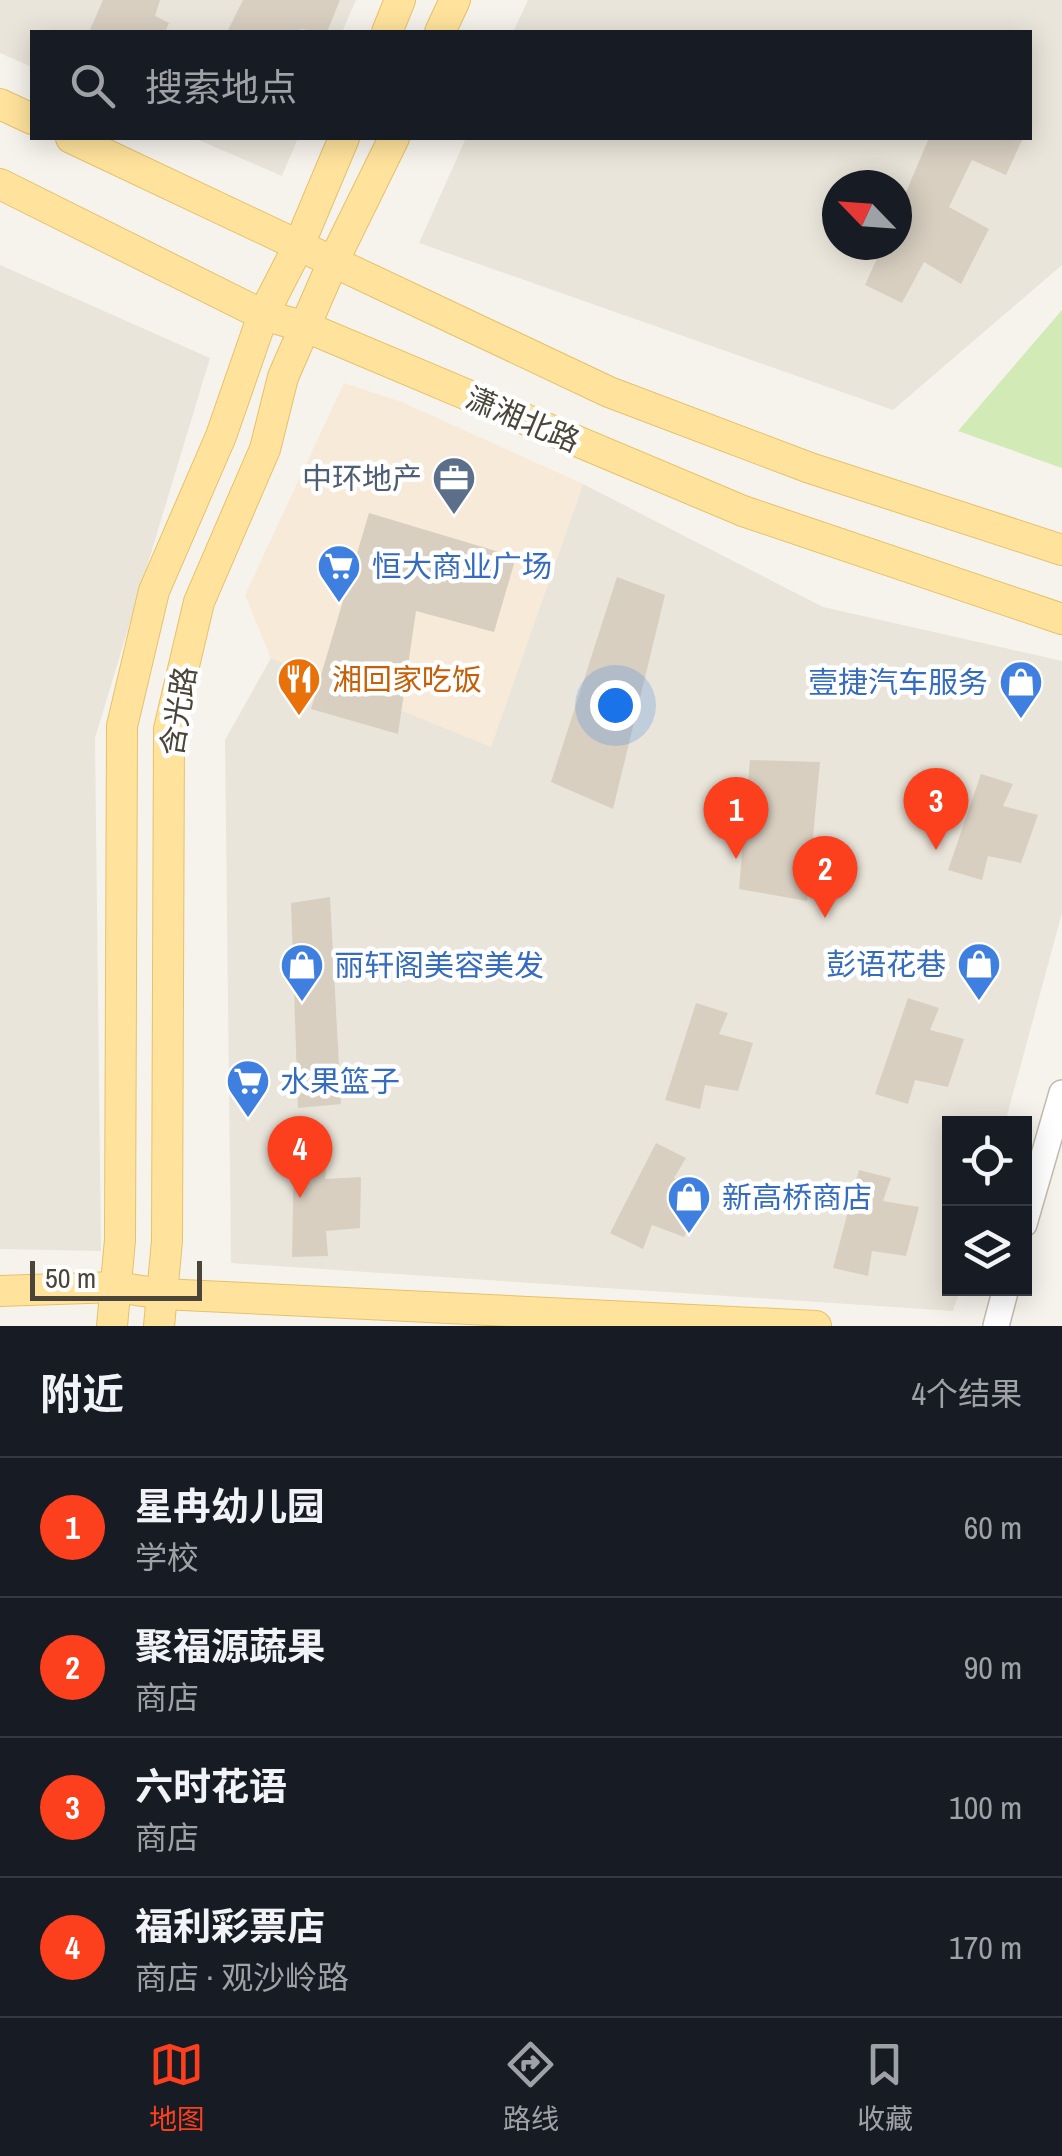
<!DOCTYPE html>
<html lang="zh">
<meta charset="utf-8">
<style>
:root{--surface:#171b24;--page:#20242c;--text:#f1f3f6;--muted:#9ea1a6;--line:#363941;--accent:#fc3f1d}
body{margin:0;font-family:"Archivo Narrow","Noto Sans SC",sans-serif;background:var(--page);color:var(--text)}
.controls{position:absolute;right:30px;bottom:30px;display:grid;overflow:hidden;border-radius:0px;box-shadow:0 5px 25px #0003}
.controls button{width:90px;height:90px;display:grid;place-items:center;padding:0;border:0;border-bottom:2px solid var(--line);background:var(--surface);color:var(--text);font:50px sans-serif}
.compass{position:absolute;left:822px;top:170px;width:90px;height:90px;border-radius:50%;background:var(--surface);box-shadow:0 5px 25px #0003;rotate:295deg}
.scale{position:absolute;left:30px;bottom:25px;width:172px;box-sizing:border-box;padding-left:10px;border:5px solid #4b4439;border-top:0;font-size:28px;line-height:35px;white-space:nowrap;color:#4b4439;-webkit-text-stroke:8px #fff;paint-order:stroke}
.you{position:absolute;left:615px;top:705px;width:35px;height:35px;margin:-25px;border:8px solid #fff;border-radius:50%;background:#1a73e8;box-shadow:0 0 0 15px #1a73e833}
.badge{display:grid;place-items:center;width:65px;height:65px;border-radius:50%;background:var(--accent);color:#fff;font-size:32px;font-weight:700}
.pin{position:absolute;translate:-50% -82px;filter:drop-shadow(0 2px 5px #0008)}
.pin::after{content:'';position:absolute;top:52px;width:35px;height:30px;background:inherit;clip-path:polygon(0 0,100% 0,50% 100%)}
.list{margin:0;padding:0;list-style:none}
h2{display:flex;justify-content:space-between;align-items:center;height:130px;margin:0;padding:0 40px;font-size:42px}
h2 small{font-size:32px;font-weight:400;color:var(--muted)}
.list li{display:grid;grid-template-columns:65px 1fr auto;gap:30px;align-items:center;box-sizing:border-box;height:140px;padding:0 40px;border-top:2px solid var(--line)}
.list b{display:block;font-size:38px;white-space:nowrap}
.list p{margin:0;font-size:32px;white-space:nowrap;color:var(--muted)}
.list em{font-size:32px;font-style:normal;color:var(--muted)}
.icon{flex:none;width:55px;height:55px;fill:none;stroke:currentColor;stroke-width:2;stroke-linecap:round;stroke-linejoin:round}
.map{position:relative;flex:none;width:1062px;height:1326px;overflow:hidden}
.search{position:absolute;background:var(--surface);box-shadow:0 5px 25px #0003;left:30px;right:30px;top:30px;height:110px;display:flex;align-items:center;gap:25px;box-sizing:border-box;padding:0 35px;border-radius:0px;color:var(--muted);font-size:38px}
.sheet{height:690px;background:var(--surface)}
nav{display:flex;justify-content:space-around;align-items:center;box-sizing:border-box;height:140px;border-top:2px solid var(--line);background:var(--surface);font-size:28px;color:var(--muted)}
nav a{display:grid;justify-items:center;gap:5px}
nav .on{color:var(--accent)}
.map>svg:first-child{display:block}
.residential{fill:#eae5da;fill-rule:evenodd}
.commercial{fill:#f7ead8}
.green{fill:#d2eab5}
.building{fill:#d8cfc1}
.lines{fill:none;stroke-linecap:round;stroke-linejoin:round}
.minor-casing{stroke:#c2bbae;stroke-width:28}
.major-casing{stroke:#e6c16a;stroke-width:32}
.minor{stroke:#fff;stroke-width:25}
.major{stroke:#ffe39c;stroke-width:30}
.labels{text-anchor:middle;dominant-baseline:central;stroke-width:9;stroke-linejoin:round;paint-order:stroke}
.street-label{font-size:30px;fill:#4b4439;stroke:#fff}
.service-label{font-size:30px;fill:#4e5e75;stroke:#fff;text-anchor:end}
.shop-label{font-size:30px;fill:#366cbe;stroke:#fff;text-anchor:start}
.food-label{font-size:30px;fill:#c56008;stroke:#fff;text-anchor:start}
</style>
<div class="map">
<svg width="1062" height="1326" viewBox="0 0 1062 1326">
<rect width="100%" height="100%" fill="#f6f3ec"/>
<!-- residential -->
<g class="residential">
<path d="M0,0H356L342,32H32V67L0,53Z"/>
<path d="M528,0H1062V265L893,410L419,243L466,138H1030V32H513ZM837,185H897V245H837Z"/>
<path d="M194,138H298L282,176Z"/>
<path d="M0,265L210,358L95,738L101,1251L0,1249Z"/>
<path d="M583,484L823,607L1062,661V913L1005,1123L950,1124V1288L960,1289L953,1311L231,1263L225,740L271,658L491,746Z"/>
</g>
<!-- commercial -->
<path class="commercial" d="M344,383L402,402L583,484L491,747L271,658L245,595Z"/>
<!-- green -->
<path class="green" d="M1062,310V468L958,431Z"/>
<!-- building -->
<g class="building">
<path d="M103,0H160L155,16L169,23L165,32H89Z"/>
<path d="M243,0H340L327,32L300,29L298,32H227Z"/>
<path d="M929,138H1023L1006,175L972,160L949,207L989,229L961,284L924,262L902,303L865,285L883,245H897V213Z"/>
<path d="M369,513L516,557L494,632L416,611L398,734L311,709Z"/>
<path d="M617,577L665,595L613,809L551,782Z"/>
<path d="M750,760L820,762L807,901L739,889Z"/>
<path d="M981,774L1013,784L1003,806L1038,815L1021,863L988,856L982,880L948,870Z"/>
<path d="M330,897L341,1104L298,1108L291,903Z"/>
<path d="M908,998L939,1008L930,1030L964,1039L948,1087L915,1080L908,1104L875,1094Z"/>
<path d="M696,1003L728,1013L719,1034L753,1043L738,1091L705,1085L700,1109L665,1100Z"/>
<path d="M656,1143L686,1158L674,1178L706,1191L684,1237L652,1225L643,1249L610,1233Z"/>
<path d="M294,1156H328L325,1179L361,1177L360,1228L326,1231L328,1256L292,1257Z"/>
<path d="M859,1170L891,1178L883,1201L919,1207L906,1256L872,1251L868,1276L833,1268Z"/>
</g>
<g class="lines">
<!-- minor casing -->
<g class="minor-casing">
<g id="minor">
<path d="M1024,1224L1062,1093"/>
<path d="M996,1326L1006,1288"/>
</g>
</g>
<!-- major casing -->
<g class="major-casing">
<g id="major">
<path d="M387,32L400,0"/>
<path d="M440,32L455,0"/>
<path d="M0,104L32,119"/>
<path d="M71,138L609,392L810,468L1062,550"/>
<path d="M0,184L263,315L306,327L743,511L1062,619"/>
<path d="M0,1291L116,1287L162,1294L816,1326"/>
<path d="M112,1326L120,1240L122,726L154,591L221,436L263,315L299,245L344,138"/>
<path d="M159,1326L167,1241L169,729L199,602L265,449L283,377L333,262L394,138"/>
</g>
</g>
<!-- minor -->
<use href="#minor" class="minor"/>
<!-- major -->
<use href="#major" class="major"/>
</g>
<!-- icons -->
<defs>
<g id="office-pin" transform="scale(2.25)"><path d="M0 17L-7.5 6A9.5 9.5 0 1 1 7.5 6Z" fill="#5c6f8a" stroke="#fff"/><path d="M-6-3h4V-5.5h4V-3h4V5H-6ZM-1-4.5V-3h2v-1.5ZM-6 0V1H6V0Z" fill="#fff"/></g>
<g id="supermarket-pin" transform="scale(2.25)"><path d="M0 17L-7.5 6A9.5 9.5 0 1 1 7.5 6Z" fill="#3f7fe0" stroke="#fff"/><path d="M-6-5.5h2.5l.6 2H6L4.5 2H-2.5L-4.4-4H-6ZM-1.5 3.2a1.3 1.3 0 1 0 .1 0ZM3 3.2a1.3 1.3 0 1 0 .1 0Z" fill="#fff"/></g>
<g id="restaurant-pin" transform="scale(2.25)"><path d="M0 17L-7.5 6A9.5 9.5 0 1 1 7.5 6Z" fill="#e8710a" stroke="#fff"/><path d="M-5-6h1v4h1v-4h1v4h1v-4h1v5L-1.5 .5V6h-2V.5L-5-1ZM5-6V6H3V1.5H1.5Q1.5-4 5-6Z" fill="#fff"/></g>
<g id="shop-pin" transform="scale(2.25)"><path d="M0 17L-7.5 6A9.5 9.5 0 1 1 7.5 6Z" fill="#3f7fe0" stroke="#fff"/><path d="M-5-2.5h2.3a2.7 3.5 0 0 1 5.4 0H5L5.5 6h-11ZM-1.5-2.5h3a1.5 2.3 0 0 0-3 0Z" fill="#fff"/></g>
</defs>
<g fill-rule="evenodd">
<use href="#office-pin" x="454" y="478"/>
<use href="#supermarket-pin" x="339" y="566"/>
<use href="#restaurant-pin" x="299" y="679"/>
<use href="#shop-pin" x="1021" y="682"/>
<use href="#shop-pin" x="979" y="964"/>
<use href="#shop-pin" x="302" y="965"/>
<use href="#supermarket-pin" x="248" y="1081"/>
<use href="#shop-pin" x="689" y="1197"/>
</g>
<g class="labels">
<!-- street labels -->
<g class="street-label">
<text transform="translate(523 419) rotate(23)">潇湘北路</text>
<text transform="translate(178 711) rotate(-81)">含光路</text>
</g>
<!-- service labels -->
<g class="service-label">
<text x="422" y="478">中环地产</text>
</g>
<!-- shop labels -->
<g class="shop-label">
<text x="372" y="566">恒大商业广场</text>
<text x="988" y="682" text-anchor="end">壹捷汽车服务</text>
<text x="946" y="964" text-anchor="end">彭语花巷</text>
<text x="334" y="965">丽轩阁美容美发</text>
<text x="280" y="1081">水果篮子</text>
<text x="722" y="1197">新高桥商店</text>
</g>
<!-- food labels -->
<g class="food-label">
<text x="332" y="679">湘回家吃饭</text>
</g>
</g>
</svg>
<div class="controls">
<button><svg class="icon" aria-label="locate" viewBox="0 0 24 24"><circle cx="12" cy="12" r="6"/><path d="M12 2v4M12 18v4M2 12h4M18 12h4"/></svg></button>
<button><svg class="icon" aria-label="layers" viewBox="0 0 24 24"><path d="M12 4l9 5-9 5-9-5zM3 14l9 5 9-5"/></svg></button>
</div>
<svg class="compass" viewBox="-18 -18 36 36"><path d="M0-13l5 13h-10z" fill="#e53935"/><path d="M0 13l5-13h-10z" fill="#9ea1a6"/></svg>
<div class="scale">50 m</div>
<div class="you"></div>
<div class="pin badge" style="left:736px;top:859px">1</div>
<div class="pin badge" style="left:825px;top:918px">2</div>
<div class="pin badge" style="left:936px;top:850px">3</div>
<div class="pin badge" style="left:300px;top:1198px">4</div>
<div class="search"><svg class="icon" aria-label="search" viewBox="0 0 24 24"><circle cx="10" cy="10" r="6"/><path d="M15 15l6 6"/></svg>搜索地点</div>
</div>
<section class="sheet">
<h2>附近<small>4个结果</small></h2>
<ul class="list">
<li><span class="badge">1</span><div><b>星冉幼儿园</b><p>学校</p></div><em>60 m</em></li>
<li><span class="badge">2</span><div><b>聚福源蔬果</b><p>商店</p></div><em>90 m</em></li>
<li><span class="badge">3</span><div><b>六时花语</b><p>商店</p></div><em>100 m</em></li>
<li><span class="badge">4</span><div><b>福利彩票店</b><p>商店 · 观沙岭路</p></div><em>170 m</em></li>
</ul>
</section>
<nav>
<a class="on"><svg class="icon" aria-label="map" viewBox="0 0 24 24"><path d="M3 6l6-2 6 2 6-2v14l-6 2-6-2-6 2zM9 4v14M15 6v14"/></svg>地图</a>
<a><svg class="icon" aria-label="directions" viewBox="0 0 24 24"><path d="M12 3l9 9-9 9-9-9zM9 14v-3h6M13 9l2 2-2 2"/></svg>路线</a>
<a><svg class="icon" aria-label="saved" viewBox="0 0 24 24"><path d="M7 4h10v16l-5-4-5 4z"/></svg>收藏</a>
</nav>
